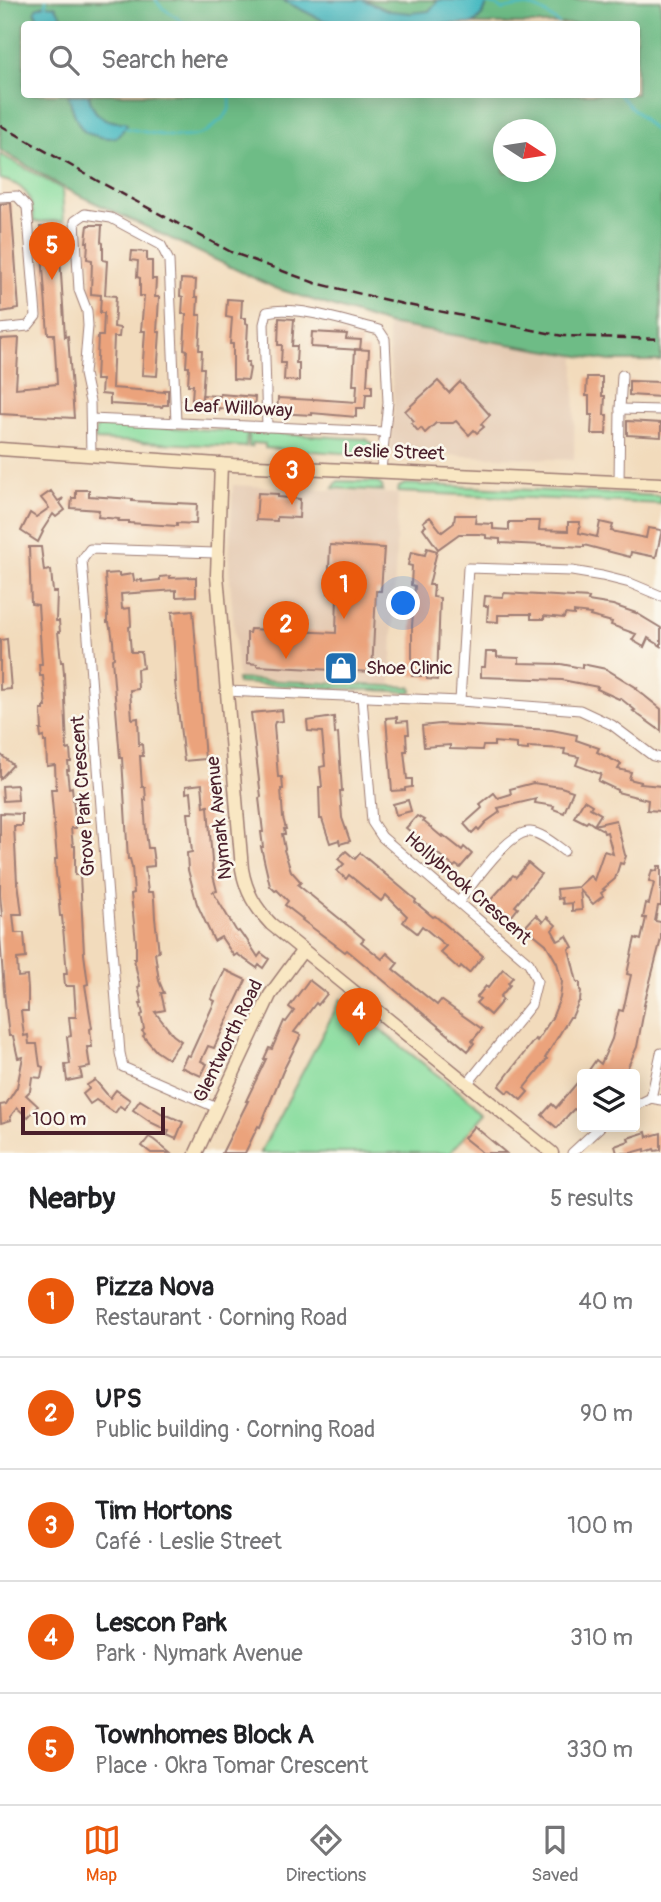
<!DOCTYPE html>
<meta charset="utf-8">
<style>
:root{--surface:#fff;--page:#f2f2f2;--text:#202124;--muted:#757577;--line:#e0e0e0;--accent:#ea580c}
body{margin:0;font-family:Pangolin,sans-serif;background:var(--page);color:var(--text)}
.controls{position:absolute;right:21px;bottom:21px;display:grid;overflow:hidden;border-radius:7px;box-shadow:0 4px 18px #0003}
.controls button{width:63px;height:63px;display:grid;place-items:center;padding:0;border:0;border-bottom:2px solid var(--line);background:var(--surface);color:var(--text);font:35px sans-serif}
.compass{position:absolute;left:493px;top:119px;width:63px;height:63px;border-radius:50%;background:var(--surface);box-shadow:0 4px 18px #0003;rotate:102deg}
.scale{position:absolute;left:21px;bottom:18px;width:144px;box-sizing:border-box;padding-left:7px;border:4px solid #4a1f2b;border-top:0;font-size:19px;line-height:24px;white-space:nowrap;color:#4a1f2b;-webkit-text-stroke:5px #fbf7ec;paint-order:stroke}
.you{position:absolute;left:404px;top:604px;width:24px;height:24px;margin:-18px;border:5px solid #fff;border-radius:50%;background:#1a73e8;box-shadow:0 0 0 10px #1a73e833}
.badge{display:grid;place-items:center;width:46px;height:46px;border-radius:50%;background:var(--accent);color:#fff;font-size:23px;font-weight:700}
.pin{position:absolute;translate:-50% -58px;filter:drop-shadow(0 2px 4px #0008)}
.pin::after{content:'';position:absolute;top:37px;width:24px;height:21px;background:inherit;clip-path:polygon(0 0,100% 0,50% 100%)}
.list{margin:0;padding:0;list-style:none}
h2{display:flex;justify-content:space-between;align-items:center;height:91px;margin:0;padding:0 28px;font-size:30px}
h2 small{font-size:23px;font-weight:400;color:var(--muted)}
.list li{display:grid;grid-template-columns:46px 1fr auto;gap:21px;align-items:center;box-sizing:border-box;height:112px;padding:0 28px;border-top:2px solid var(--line)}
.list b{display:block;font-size:26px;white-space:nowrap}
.list p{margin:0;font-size:23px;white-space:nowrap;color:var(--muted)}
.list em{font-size:23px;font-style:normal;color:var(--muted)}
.icon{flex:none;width:38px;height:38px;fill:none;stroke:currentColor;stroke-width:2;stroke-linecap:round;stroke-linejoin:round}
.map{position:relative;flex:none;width:661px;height:1153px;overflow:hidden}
.search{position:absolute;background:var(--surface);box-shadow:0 4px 18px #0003;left:21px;right:21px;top:21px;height:77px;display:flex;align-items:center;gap:18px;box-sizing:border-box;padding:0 24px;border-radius:7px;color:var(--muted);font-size:26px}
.sheet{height:651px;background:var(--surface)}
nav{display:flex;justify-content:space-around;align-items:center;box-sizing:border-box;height:98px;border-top:2px solid var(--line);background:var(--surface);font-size:19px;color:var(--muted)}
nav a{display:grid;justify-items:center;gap:4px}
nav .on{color:var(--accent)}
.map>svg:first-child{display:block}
.built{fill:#e5cbb3}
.green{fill:#89dd9f;stroke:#6a7e65;stroke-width:2}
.forest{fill:#6ebc86;stroke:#5c6e58;stroke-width:2;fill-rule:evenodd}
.water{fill:#4cbbc2;stroke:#4b6d76;stroke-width:2}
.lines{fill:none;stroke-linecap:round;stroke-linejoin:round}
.stream{stroke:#4cbbc2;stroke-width:2.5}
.building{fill:#eba37b}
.street-casing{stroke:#9e7d74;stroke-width:11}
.secondary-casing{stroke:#9e7d74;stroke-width:15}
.street{stroke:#fff;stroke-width:9}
.secondary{stroke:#f9e7c3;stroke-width:12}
.rail{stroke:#4a1f2b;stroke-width:2.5;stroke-dasharray:10 5;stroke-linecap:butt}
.labels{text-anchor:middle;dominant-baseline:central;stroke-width:5;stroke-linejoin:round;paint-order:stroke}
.street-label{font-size:19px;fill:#4a1f2b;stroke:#fbf7ec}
.poi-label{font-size:19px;fill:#4a1f2b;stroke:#fbf7ec;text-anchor:start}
</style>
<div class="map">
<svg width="661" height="1153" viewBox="0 0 661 1153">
<rect width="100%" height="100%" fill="#fbf7ec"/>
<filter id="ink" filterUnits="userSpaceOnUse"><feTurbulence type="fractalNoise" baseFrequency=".0143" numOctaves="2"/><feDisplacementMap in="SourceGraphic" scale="14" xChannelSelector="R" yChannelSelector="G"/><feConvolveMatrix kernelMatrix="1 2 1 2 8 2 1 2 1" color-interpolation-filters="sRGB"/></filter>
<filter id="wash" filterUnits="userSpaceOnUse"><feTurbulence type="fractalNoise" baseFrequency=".00686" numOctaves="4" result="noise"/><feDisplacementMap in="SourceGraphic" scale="28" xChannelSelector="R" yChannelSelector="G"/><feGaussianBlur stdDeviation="1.57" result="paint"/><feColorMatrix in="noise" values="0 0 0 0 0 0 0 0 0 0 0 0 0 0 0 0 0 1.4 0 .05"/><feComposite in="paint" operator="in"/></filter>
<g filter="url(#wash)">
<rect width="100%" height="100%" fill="#f2dbbc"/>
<!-- built -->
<g class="built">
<path d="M387,324L575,355L574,460L390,453L394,403Z"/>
<path d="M233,485L398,494L391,684L238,677L229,568Z"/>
</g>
<!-- green -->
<g class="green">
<path d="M0,154L62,189L64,221L34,222C32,197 27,185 0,179Z"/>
<path d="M104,424L247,432L246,447L95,440L96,428Z"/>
<path d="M249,432L366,439L373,444L372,455L265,448V444L253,443L252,447H249Z"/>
<path d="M338,481L377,482L382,486L383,491L333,488Z"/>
<path d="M405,484L661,496V504L398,492L399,487Z"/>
<path d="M237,679L411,687L412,692L238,683Z"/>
<path d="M341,999L486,1113L450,1153H260Z"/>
</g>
<!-- forest -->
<path class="forest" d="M0,0H661V361H610L387,324L275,288L66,189L0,150ZM24,24H636V94H24ZM504,130H546V172H504Z"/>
<!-- water -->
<g class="water">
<path d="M282,0H363L390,11L411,13L429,11L438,0H487C487,11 481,18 473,24H342L322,20Z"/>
<path d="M45,5L55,6L67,24H41L35,12L36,8Z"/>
<path d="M68,95H89C92,115 105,123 125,122L127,124C119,138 115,140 100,137C94,135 88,135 84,131C75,122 72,106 68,95Z"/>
</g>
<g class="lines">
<!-- stream -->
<g class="stream">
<path d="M156,0L161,7L186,24"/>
<path d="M487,4L496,5L502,10C528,2 539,6 559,24"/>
<path d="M46,5V0"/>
<path d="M618,94L661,137"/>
<path d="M125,128C146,132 186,143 206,132C210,130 214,125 218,122C228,115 233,107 229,94"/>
</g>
</g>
<g id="blocks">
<!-- building -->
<g class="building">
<path d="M11,203L19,309L1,312L0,204Z"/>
<path d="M88,225H102L101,242L103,243V260L107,261L105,295L116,296L114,327L120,328L119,337H114L112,388L164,392V390H168V405H163L162,407L110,404V395L101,394L102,380H96L98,336H103L104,313H100L101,295L91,294L92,260L87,259L88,242H86Z"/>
<path d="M58,226L65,337L68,336L74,418L0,414V339L19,338L16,388L57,384L54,334H48L40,227Z"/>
<path d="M132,251L147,252V261H152V279H156L155,297H159L157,332H160L157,376L142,375L145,331H141L144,296H140V278L137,277L138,261L131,260Z"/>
<path d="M181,279L196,280L195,297H198L197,315H201L199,350H202L201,368H204L202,400H192L193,385H188L189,367H186L187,350L184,349L186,314H182L183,297L180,296Z"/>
<path d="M227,299L242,300L241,318H246V323L248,324L246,362H249L248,367L250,368L248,380L233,379V344H230L232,318L226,317Z"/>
<path d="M279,318L294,319L292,346H297L296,363H299V381L284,380L285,363H281L282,345H278Z"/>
<path d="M312,332L347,334L346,339L361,340L360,350L311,347Z"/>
<path d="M355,349L369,350L367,385H372V394H366L365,408H356V417L312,413V415L277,413L278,398L313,400V399L356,402L357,385H353Z"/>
<path d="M587,377H602V396H605L604,415H607L606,434H591L592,415H589V396H586Z"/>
<path d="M438,381L449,393L460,382L490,415L481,424L484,427L477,433L474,430L469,435L456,421L453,423H436L425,433L421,428L418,431L411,423L414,421L405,411Z"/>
<path d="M629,381L661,382V397L629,395Z"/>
<path d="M220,394L255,397L254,412L219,408V410L201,409L202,395L220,396Z"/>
<path d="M627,421L661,423V437L627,435Z"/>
<path d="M76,490H89V496L132,499V501L197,504L196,524L177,523V526L129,523V521H118L119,519L98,517L99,510L71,508L72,498H76Z"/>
<path d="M51,491L58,501L63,498L60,503L65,510L56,517L53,514L42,531L43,532L38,542L21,531L30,513L36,517L49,508L41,498Z"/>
<path d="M258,493L278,494V497L300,499L299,518L277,517V521L256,520Z"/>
<path d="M455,515H476L475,523L493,524V529L509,530V522H525V521H540L539,530L568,531V522H580L579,533L597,537L600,522L613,525L611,531L646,538L648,528L661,530V534L656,557L631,552L630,557L584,545V547L500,543V539L486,538V535L479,534H459L438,549L423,528L426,526L423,522L430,517L442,532L454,523Z"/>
<path d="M330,545L384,548L381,591H376L372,672L257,666V664L247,663V633H249L250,629L336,633L337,594L328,593Z"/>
<path d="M29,547H41L44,571L51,570L53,592H57L56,621H59L60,632H58L61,662H63L64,674L67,750L70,749L71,762H68L69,770H67L69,788L72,787L76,828H71L73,846H75V875H80L84,954L88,984L85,985L92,1028L90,1029L92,1047H87L90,1067L80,1069L82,1078L67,1081L65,1065L70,1064L67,1037L71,1036L69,1017H76L74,986H65L64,974H67L62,916H60L59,904H60L56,873L55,859H57L51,789H56L55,765L47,766L46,742H44V737L41,738L40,730H42L41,710H44V707H46L43,676H40L39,664H42L38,605L31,604Z"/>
<path d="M427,548L437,551L429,585H434L433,597L440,598L437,680L427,679V676H412V626L415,586L411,585L412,566L408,565L411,552L425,555Z"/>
<path d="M119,573V576L133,574L134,581L142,580V582L160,580V577L170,576V578L196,577V596L176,597V590L121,594L122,609L130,608L131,626L129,627L131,652H141L143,668L137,669L138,689L130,690L132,719L138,718L139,745L142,744L143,756H140L142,787H145L146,800H144L146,832L148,848H152L154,863V866L145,867L148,892H153L154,899L155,918L159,952L155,953L159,981L164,993H161L165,1010L155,1012L173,1035L181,1041L168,1059L156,1051L143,1036L145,1034L142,1031L144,1029L141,1015L143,1014L140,1003H142L138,987L140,986L134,959H136V942L131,894L134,893L132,867L130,859H128L122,758H120L112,659L114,658L113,641L111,628H110L109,623H107V616H108L105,574Z"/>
<path d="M504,593L589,598L588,601L613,605L636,613L661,628V646L648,638L644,647L632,640L636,634L611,625L612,622L590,616L591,614L574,612V615L565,614L564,618L544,616V619H531V614H511L510,615H498V622L487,621L488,606H484L485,596L503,597Z"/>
<path d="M193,610L205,759L184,761L175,682H176L172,612Z"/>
<path d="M7,639L11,689L0,690V640Z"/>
<path d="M486,652H497V657L519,658V663L561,664L582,668V664L606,669L637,688L636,689L661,709V731L633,711L635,710L620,698L619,699L597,689L598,687L562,680L481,677V667H485Z"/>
<path d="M282,710L283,721L275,722L274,725L278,777H282L283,789H281L283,818L286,829H284L285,834H282L285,849L284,850L291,871L301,882L298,885L345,923L364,939L361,942L382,959L387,953L398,963L393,969L437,1005L441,1000L482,1029L472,1041L474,1043L468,1051L347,950L345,952L302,920L303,919L285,905L288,901L277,890L275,891L270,886L261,847H263L261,832H263L259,798L261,797L251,713Z"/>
<path d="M334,717L335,734L338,733L342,791H340L342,818L350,841L340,844L339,840L330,843L322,819H320L319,787H322L320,767L325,766L322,732L308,731L307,721Z"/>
<path d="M397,717V722L408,721L409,734H406L407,751H404L407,779H412V787L405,788V790L392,791L386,718Z"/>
<path d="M440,724L552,730L577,735L576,740L599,748L597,752L621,764L618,769L631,772L629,779L641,782L640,784L661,786L660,811L647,810L648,800L617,792V790L598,781L601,774L576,765L579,757L564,754L565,749L528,747V750L517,749V744L494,742V746H483L482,750L450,749V745L424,747L422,726Z"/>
<path d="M0,754L13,765L0,779Z"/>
<path d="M533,783L561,787L573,791L564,813L553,809L554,806L535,803L536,799L498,808L500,812L486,822L479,830L477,828L472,833L464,824L482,808L480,804L494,793L498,798L511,794L510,789Z"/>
<path d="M202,784L204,807L208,806L213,875L217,891L213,892L237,932L239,931L244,938L245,937L258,957L261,953L269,959L263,968L259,965L257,968L237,954L234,956L221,937L214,941L197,904L188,870L187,853L192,852L188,813H193L191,792L186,793V786Z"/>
<path d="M17,785L18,800L3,801L2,786Z"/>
<path d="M408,800L411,811L396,815L393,804Z"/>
<path d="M584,800L592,805L590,808L601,814L594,825L588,821L586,823L574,817Z"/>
<path d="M0,813L22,814V826H14L17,883L18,882L22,914H13L15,933H24L26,958L17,959L18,977L27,976L28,990V1011H21L24,1036L28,1035L29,1044H37L40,1066L43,1067L41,1078L32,1077L30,1091L26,1095L38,1106L28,1117L17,1108L10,1117L11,1120L1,1123L0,1105L6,1104L17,1087L23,1057L18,1058L13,1036H9L4,991L0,936V916H2L0,895Z"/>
<path d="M417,816L424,820L423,821L442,837L443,835L462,850L464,847L472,854L460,868L456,865L454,867L406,828Z"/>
<path d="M616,820L625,855L626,856L623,864L620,863L615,879L603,889L605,890L601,893L603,896L593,904L580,890L582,910L572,911V903L563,904L562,898L558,899L557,889L578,887L590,876L594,880L604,851L613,854L607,832L604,833L603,830L594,825Z"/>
<path d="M346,851L355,859L360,853L416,900L415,902L433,917L435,916L483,956L469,973L461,966L459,969L440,952L446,946L422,926L417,933L403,922L407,916L386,895L381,901L349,875L346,879L337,871L344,864L338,859Z"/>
<path d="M528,863L541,874L515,906L518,908L511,917L498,907L496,910L488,903L513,875L516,877Z"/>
<path d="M658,866H661V906H658L655,921L661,922V939L644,1005H645L637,1047L627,1069L621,1074H594L589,1070L596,1060L601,1064L612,1039L619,1010L623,1011L631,975L627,974L632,951L635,938L641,940L646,918H643L646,903L649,904L654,883L649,881L652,870L657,871Z"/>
<path d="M536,915L543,922L547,917L556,925L552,930L558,941L567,936L573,947L569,949L577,982H580V990L581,991L580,1001H579L572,1017H570L545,1058L547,1059L524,1088L528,1092L521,1100L509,1090L507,1093L499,1086L535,1039L537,1041L552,1018L560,998L562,982L557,963L546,944L525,927Z"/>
<path d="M503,969L513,977L508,983L510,985L500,997L503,1000L490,1015L476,1003L480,999L477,997L486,986L488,988Z"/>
<path d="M225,970L246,980L214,1048L208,1046L201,1061L207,1064L201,1076L181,1067L187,1055L190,1056L215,1001L211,999Z"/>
<path d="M309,980L327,994L318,1005L316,1003L294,1032L301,1035L283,1071L260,1127L258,1126L245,1153H222L248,1101H246L266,1059H264L269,1048L272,1049L284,1021L286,1022L294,1011L289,1007Z"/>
<path d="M582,1077V1103L576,1110L574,1109L569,1114L557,1128L542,1115L552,1104L556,1108Z"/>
<path d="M95,1080L110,1098L116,1090L130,1100L124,1109L120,1106L115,1113L96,1100L90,1104L83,1094L89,1089L87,1085Z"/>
<path d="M140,1100L166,1116L167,1115L183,1122L176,1139L167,1135L169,1131L152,1123L133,1110Z"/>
<path d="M474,1126L492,1141L506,1153H482L479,1150L464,1138Z"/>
<path d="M646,1132L647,1137L661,1133V1150L655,1151L654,1149L645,1152V1149L631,1153H617L615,1146L629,1141L628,1138Z"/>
<path d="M149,1137L154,1140L170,1153H151L142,1146Z"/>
</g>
</g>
</g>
<g filter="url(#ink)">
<use href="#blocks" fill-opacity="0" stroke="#9e7d74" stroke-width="2"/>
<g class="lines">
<!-- street casing -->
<g class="street-casing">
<g id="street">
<path d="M0,197L17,196L27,207L36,316L28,326L0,329"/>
<path d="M620,409L661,410"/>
<path d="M91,419L384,432"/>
<path d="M267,427L264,324L267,312C298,305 347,322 379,330L385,339L388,402L381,470"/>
<path d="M91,455L90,402L84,374L88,326L87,311L79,290L75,221L85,214L111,218L161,245L169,261L176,422"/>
<path d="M619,482L620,409L622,375"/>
<path d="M216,553L90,549L82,560L120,1053L123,1067L217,1108"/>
<path d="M226,691L460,701L580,710L612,725L653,756L661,758"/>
<path d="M362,697L372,822L382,837L529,963L537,981L531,1005L467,1084"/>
<path d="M460,701L468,568L572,571L602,576L630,583L661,596"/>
<path d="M459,902C471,886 509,830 530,832C542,833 554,844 564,851"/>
<path d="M651,1098L661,1053"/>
<path d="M635,1106L651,1098L661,1100"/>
<path d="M572,1153L600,1127"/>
</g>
</g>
<!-- secondary casing -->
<g class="secondary-casing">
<g id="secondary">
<path d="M0,449L233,465L661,484"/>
<path d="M221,464L217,575L242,869C246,892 255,907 271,924L552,1153"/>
<path d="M196,1153L270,995L303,950"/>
</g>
</g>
<!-- street -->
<use href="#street" class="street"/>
<!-- secondary -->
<use href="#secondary" class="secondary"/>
<!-- rail -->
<path class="rail" d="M0,125L96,180L231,252L315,283L403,304L563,336L661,339"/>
</g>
</g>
<!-- icons -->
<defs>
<g id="shop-square" transform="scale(1.75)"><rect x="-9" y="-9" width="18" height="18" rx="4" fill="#1f6fb2" stroke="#fbf7ec"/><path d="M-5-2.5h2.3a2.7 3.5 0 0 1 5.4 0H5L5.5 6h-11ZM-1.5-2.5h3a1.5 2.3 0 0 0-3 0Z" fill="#fff"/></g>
</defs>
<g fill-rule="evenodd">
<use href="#shop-square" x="341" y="668"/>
</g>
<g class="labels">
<!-- street labels -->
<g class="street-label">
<text transform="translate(238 408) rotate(3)">Leaf Willoway</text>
<text transform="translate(394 452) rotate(2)">Leslie Street</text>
<text transform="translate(83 796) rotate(-94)">Grove Park Crescent</text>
<text transform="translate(219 818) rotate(-96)">Nymark Avenue</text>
<text transform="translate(468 888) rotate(41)">Hollybrook Crescent</text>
<text transform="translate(228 1041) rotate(-64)">Glentworth Road</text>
</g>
<!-- poi labels -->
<g class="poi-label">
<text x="366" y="668">Shoe Clinic</text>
</g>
</g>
</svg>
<div class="controls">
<button><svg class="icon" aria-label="layers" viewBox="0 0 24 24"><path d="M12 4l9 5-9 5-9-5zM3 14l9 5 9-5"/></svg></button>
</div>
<svg class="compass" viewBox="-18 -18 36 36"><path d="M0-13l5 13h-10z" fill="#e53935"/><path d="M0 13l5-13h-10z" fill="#757577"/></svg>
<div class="scale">100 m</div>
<div class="you"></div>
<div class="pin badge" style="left:344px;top:619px">1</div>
<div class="pin badge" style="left:286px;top:659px">2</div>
<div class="pin badge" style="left:292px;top:505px">3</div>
<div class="pin badge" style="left:359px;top:1046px">4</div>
<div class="pin badge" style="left:52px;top:280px">5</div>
<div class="search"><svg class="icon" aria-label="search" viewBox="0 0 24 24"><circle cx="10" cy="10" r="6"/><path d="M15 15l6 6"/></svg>Search here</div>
</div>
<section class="sheet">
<h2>Nearby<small>5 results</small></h2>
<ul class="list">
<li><span class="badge">1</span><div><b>Pizza Nova</b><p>Restaurant · Corning Road</p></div><em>40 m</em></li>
<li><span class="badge">2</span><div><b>UPS</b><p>Public building · Corning Road</p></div><em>90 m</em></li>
<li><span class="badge">3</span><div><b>Tim Hortons</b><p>Café · Leslie Street</p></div><em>100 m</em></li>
<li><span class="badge">4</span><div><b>Lescon Park</b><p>Park · Nymark Avenue</p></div><em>310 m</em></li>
<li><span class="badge">5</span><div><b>Townhomes Block A</b><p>Place · Okra Tomar Crescent</p></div><em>330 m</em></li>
</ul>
</section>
<nav>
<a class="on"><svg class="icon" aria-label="map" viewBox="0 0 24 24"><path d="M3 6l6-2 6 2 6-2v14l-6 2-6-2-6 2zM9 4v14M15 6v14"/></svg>Map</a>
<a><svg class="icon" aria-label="directions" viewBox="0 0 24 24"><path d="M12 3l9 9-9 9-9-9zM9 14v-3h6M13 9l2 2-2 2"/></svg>Directions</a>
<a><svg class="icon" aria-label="saved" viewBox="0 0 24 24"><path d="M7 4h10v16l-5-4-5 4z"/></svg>Saved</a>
</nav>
